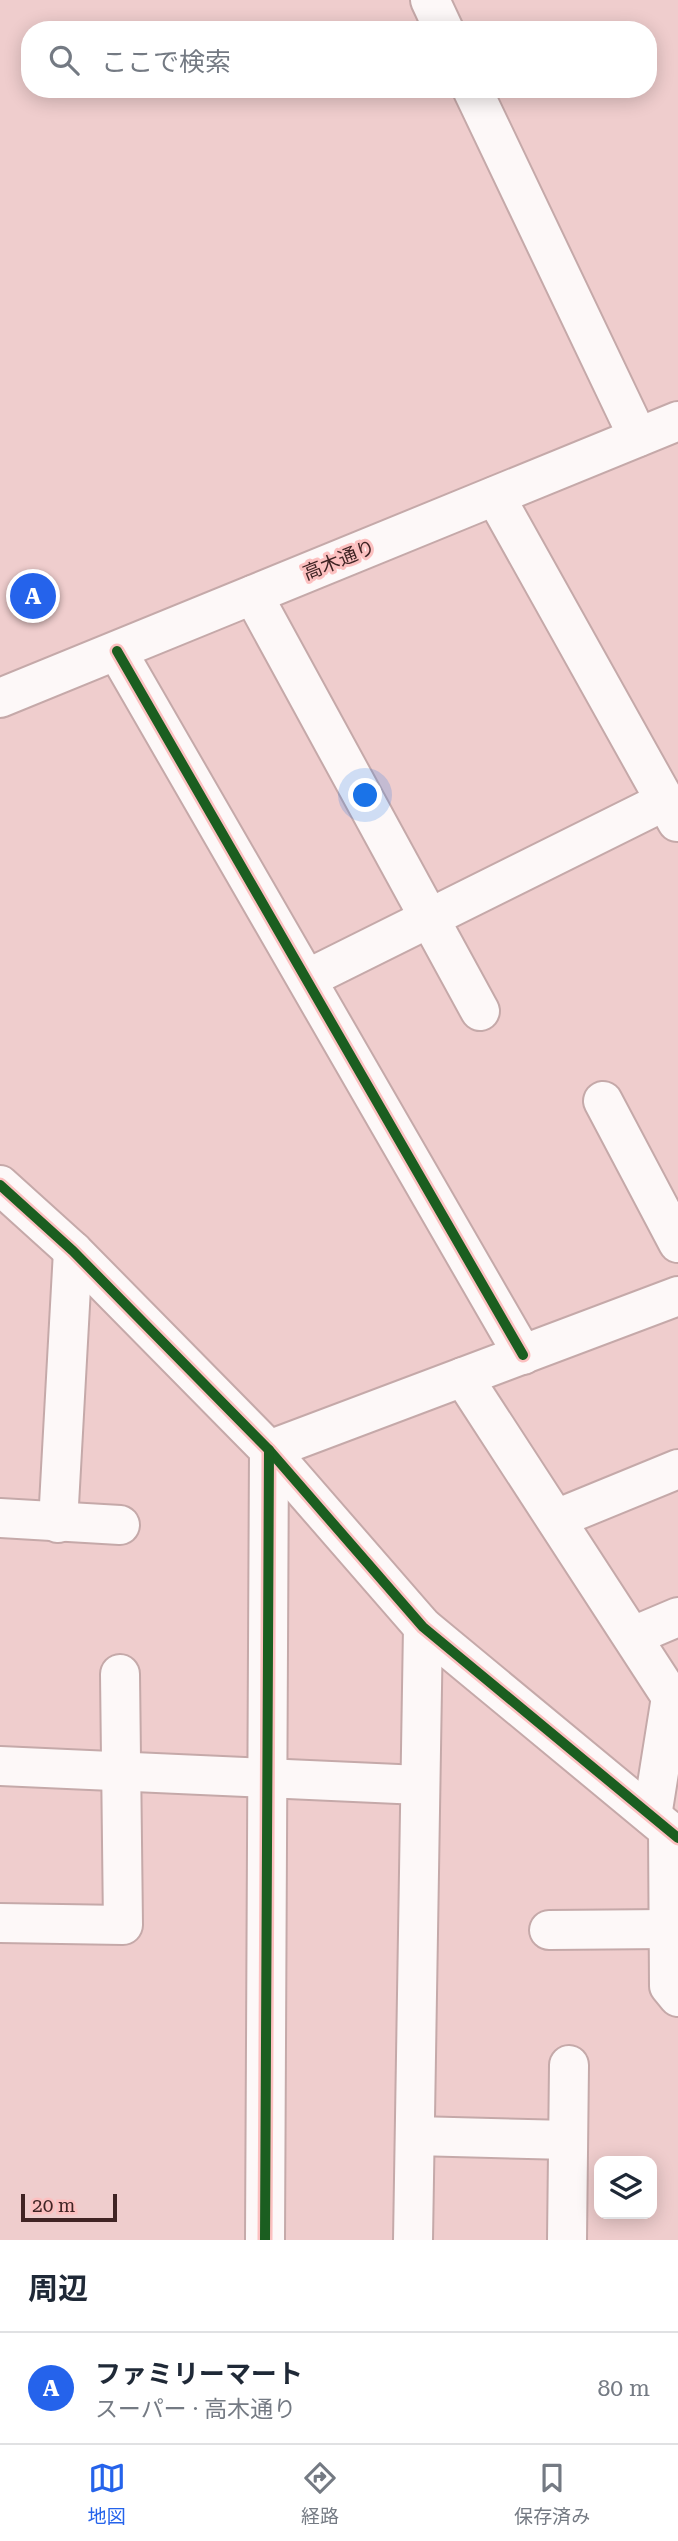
<!DOCTYPE html>
<html lang="ja">
<meta charset="utf-8">
<style>
:root{--surface:#fff;--page:#f2f2f3;--text:#1f2937;--muted:#747a83;--line:#e0e1e3;--accent:#2563eb}
body{margin:0;font-family:"Roboto Serif","Noto Sans JP",serif;background:var(--page);color:var(--text)}
.controls{position:absolute;right:21px;bottom:21px;display:grid;overflow:hidden;border-radius:14px;box-shadow:0 4px 18px #0003}
.controls button{width:63px;height:63px;display:grid;place-items:center;padding:0;border:0;border-bottom:2px solid var(--line);background:var(--surface);color:var(--text);font:35px sans-serif}
.scale{position:absolute;left:21px;bottom:18px;width:96px;box-sizing:border-box;padding-left:7px;border:4px solid #402424;border-top:0;font-size:19px;line-height:24px;white-space:nowrap;color:#402424;-webkit-text-stroke:5px #fcc0c0;paint-order:stroke}
.you{position:absolute;left:366px;top:796px;width:24px;height:24px;margin:-18px;border:5px solid #fff;border-radius:50%;background:#1a73e8;box-shadow:0 0 0 10px #1a73e833}
.badge{display:grid;place-items:center;width:46px;height:46px;border-radius:50%;background:var(--accent);color:#fff;font-size:23px;font-weight:700}
.pin{position:absolute;translate:-50% -50%;border:4px solid #fff;box-shadow:0 2px 7px #0006}
.list{margin:0;padding:0;list-style:none}
h2{display:flex;justify-content:space-between;align-items:center;height:91px;margin:0;padding:0 28px;font-size:30px}
h2 small{font-size:23px;font-weight:400;color:var(--muted)}
.list li{display:grid;grid-template-columns:46px 1fr auto;gap:21px;align-items:center;box-sizing:border-box;height:112px;padding:0 28px;border-top:2px solid var(--line)}
.list b{display:block;font-size:26px;white-space:nowrap}
.list p{margin:0;font-size:23px;white-space:nowrap;color:var(--muted)}
.list em{font-size:23px;font-style:normal;color:var(--muted)}
.icon{flex:none;width:38px;height:38px;fill:none;stroke:currentColor;stroke-width:2;stroke-linecap:round;stroke-linejoin:round}
.map{position:relative;flex:none;width:678px;height:2240px;overflow:hidden}
.search{position:absolute;background:var(--surface);box-shadow:0 4px 18px #0003;left:21px;right:21px;top:21px;height:77px;display:flex;align-items:center;gap:18px;box-sizing:border-box;padding:0 24px;border-radius:28px;color:var(--muted);font-size:26px}
.sheet{height:203px;background:var(--surface)}
nav{display:flex;justify-content:space-around;align-items:center;box-sizing:border-box;height:98px;border-top:2px solid var(--line);background:var(--surface);font-size:19px;color:var(--muted)}
nav a{display:grid;justify-items:center;gap:4px}
nav .on{color:var(--accent)}
.map>svg:first-child{display:block}
.lines{fill:none;stroke-linecap:round;stroke-linejoin:round}
.minor-casing{stroke:#c5a9a9;stroke-width:42}
.minor{stroke:#fdf8f8;stroke-width:38}
.cycleway-casing{stroke:#fcc0c0;stroke-width:15}
.cycleway{stroke:#1b5e20;stroke-width:10}
.labels{text-anchor:middle;dominant-baseline:central;stroke-width:6;stroke-linejoin:round;paint-order:stroke}
.street-label{font-size:19px;fill:#402424;stroke:#fcc0c0}
</style>
<div class="map">
<svg width="678" height="2240" viewBox="0 0 678 2240">
<rect width="100%" height="100%" fill="#efcdcd"/>
<g class="lines">
<!-- minor casing -->
<g class="minor-casing">
<g id="minor">
<path d="M430,0L444,30"/>
<path d="M472,89L638,437"/>
<path d="M495,496L677,822"/>
<path d="M253,595L480,1011"/>
<path d="M117,651L523,1355"/>
<path d="M0,698L678,421"/>
<path d="M307,979L665,801"/>
<path d="M603,1101L678,1243"/>
<path d="M0,1185L73,1251L269,1450L423,1627L678,1838"/>
<path d="M463,1377L671,1697L652,1816"/>
<path d="M269,1450L678,1296"/>
<path d="M0,1518L120,1525"/>
<path d="M556,1519L678,1469"/>
<path d="M58,1523L73,1251"/>
<path d="M633,1636L678,1617"/>
<path d="M0,1766L420,1785"/>
<path d="M668,1831L669,1986L678,1997"/>
<path d="M0,1923L123,1925L120,1674"/>
<path d="M549,1930L666,1929"/>
<path d="M415,2136L568,2140"/>
<path d="M265,2240L269,1450"/>
<path d="M413,2240L423,1627"/>
<path d="M567,2240L569,2065"/>
</g>
</g>
<!-- minor -->
<use href="#minor" class="minor"/>
<!-- cycleway casing -->
<g class="cycleway-casing">
<g id="cycleway">
<path d="M117,651L523,1355"/>
<path d="M0,1185L73,1251L269,1450L423,1627L678,1838"/>
<path d="M265,2240L269,1450"/>
</g>
</g>
<!-- cycleway -->
<use href="#cycleway" class="cycleway"/>
</g>
<g class="labels">
<!-- street labels -->
<g class="street-label">
<text transform="translate(339 560) rotate(-22)">高木通り</text>
</g>
</g>
</svg>
<div class="controls">
<button><svg class="icon" aria-label="layers" viewBox="0 0 24 24"><path d="M12 4l9 5-9 5-9-5zM3 14l9 5 9-5"/></svg></button>
</div>
<div class="scale">20 m</div>
<div class="you"></div>
<div class="pin badge" style="left:33px;top:596px">A</div>
<div class="search"><svg class="icon" aria-label="search" viewBox="0 0 24 24"><circle cx="10" cy="10" r="6"/><path d="M15 15l6 6"/></svg>ここで検索</div>
</div>
<section class="sheet">
<h2>周辺<small></small></h2>
<ul class="list">
<li><span class="badge">A</span><div><b>ファミリーマート</b><p>スーパー · 高木通り</p></div><em>80 m</em></li>
</ul>
</section>
<nav>
<a class="on"><svg class="icon" aria-label="map" viewBox="0 0 24 24"><path d="M3 6l6-2 6 2 6-2v14l-6 2-6-2-6 2zM9 4v14M15 6v14"/></svg>地図</a>
<a><svg class="icon" aria-label="directions" viewBox="0 0 24 24"><path d="M12 3l9 9-9 9-9-9zM9 14v-3h6M13 9l2 2-2 2"/></svg>経路</a>
<a><svg class="icon" aria-label="saved" viewBox="0 0 24 24"><path d="M7 4h10v16l-5-4-5 4z"/></svg>保存済み</a>
</nav>
